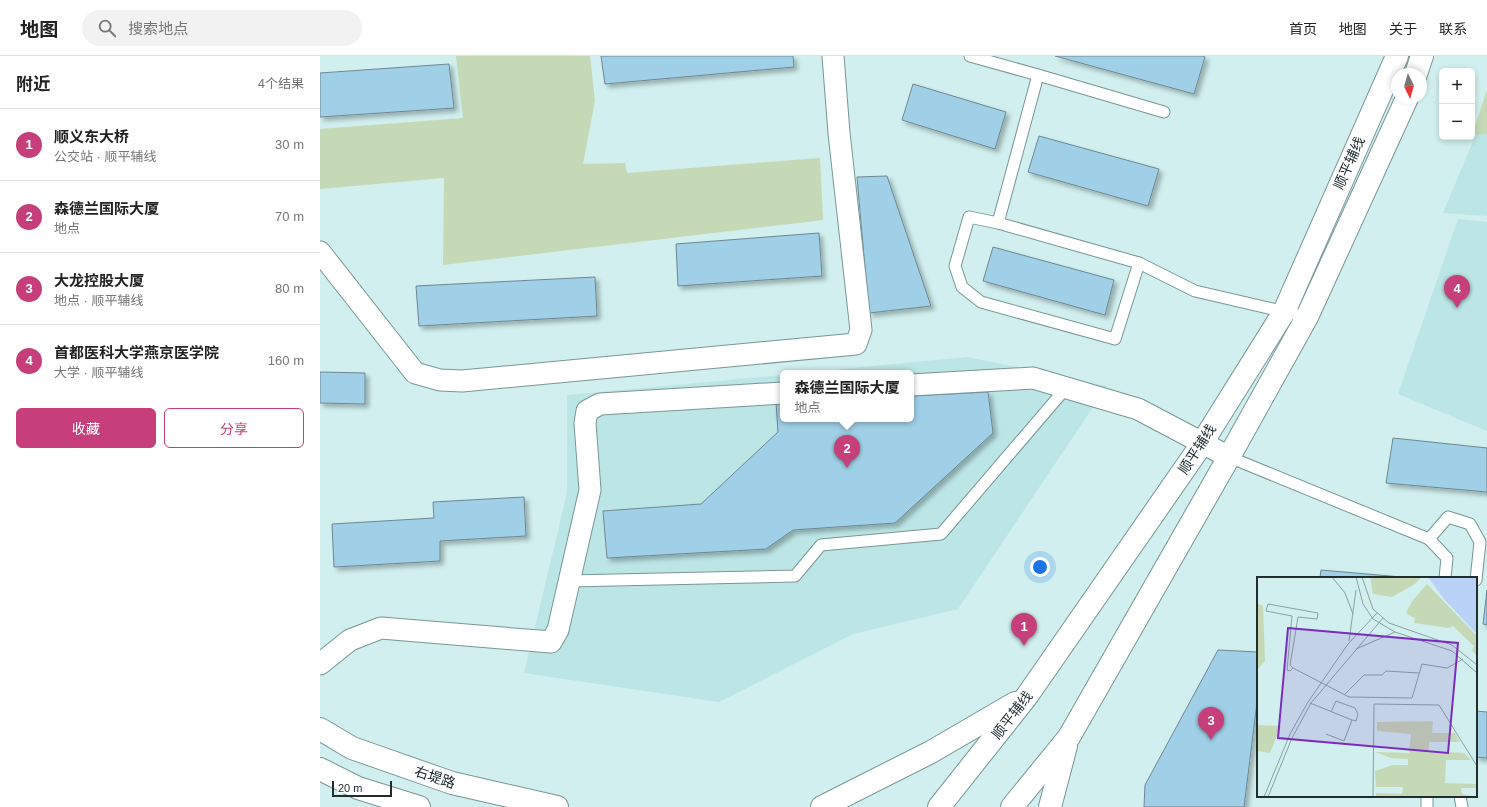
<!DOCTYPE html>
<html lang="zh">
<meta charset="utf-8">
<style>
:root{--surface:#fff;--page:#f2f2f2;--text:#222;--muted:#767676;--line:#e0e0e0;--accent:#c63e7a}
body{margin:0;font-family:Helvetica,"Noto Sans SC",sans-serif;background:var(--page);color:var(--text)}
.controls{position:absolute;right:12px;top:12px;display:grid;overflow:hidden;border-radius:6px;box-shadow:0 2px 6px #0003}
.controls button{width:36px;height:36px;display:grid;place-items:center;padding:0;border:0;border-bottom:1px solid var(--line);background:var(--surface);color:var(--text);font:20px sans-serif}
.compass{position:absolute;left:1071px;top:12px;width:36px;height:36px;border-radius:50%;background:var(--surface);box-shadow:0 2px 6px #0003;rotate:175deg}
.scale{position:absolute;left:12px;bottom:10px;width:60px;box-sizing:border-box;padding-left:4px;border:2px solid #222e2e;border-top:0;font-size:11px;line-height:14px;white-space:nowrap;color:#222e2e;-webkit-text-stroke:3px #fff;paint-order:stroke}
.you{position:absolute;left:720px;top:511px;width:14px;height:14px;margin:-10px;border:3px solid #fff;border-radius:50%;background:#1a73e8;box-shadow:0 0 0 6px #1a73e833}
.badge{display:grid;place-items:center;width:26px;height:26px;border-radius:50%;background:var(--accent);color:#fff;font-size:13px;font-weight:700}
.pin{position:absolute;translate:-50% -33px;filter:drop-shadow(0 1px 2px #0008)}
.pin::after{content:'';position:absolute;top:21px;width:14px;height:12px;background:inherit;clip-path:polygon(0 0,100% 0,50% 100%)}
.popup{position:absolute;left:460px;top:314px;width:134px;height:52px;box-sizing:border-box;display:grid;place-content:center;border-radius:6px;background:var(--surface);filter:drop-shadow(0 1px 3px #0005);font-size:13px;white-space:nowrap;color:var(--muted)}
.popup b{font-size:15px;color:var(--text)}
.popup::after{content:'';position:absolute;left:50%;top:100%;margin-left:-8px;border:8px solid transparent;border-top-color:var(--surface)}
.list{margin:0;padding:0;list-style:none}
h2{display:flex;justify-content:space-between;align-items:center;height:52px;margin:0;padding:0 16px;font-size:17px}
h2 small{font-size:13px;font-weight:400;color:var(--muted)}
.list li{display:grid;grid-template-columns:26px 1fr auto;gap:12px;align-items:center;box-sizing:border-box;height:72px;padding:0 16px;border-top:1px solid var(--line)}
.list b{display:block;font-size:15px;white-space:nowrap}
.list p{margin:0;font-size:13px;white-space:nowrap;color:var(--muted)}
.list em{font-size:13px;font-style:normal;color:var(--muted)}
.actions{display:flex;gap:8px;padding:12px 16px}
.actions a{flex:1;padding:9px 0;border:1px solid var(--accent);border-radius:6px;text-align:center;font-size:14px;color:var(--accent)}
.actions .main{background:var(--accent);color:#fff}
.icon{flex:none;width:22px;height:22px;fill:none;stroke:currentColor;stroke-width:2;stroke-linecap:round;stroke-linejoin:round}
.map{position:relative;flex:none;width:1167px;height:751px;overflow:hidden}
header{display:flex;align-items:center;gap:24px;box-sizing:border-box;height:56px;padding:0 20px;background:var(--surface);border-bottom:1px solid var(--line)}
header strong{font-size:19px}
nav{display:flex;gap:22px;margin-inline-start:auto;font-size:14px}
.search{width:280px;height:36px;background:var(--page);display:flex;align-items:center;gap:10px;box-sizing:border-box;padding:0 14px;border-radius:22px;color:var(--muted);font-size:15px}
main{display:flex}
aside{flex:1;background:var(--surface)}
.map>svg:first-child{display:block}
.built{fill:#bce5e5}
.green{fill:#c6d9b6}
.building{fill:#a0d0e7;stroke:#6f8793;filter:url(#shadow)}
.lines{fill:none;stroke-linecap:round;stroke-linejoin:round}
.service-casing{stroke:#799696;stroke-width:13}
.minor-casing{stroke:#799696;stroke-width:23}
.secondary-casing{stroke:#799696;stroke-width:24}
.service{stroke:#fff;stroke-width:11}
.minor{stroke:#fff;stroke-width:21}
.secondary{stroke:#fff;stroke-width:22}
.labels{text-anchor:middle;dominant-baseline:central;stroke-width:3;stroke-linejoin:round;paint-order:stroke}
.street-label{font-size:14px;fill:#222e2e;stroke:#fff}
.inset-road{fill:none;stroke:#8aa2a1;stroke-width:1}
.view{fill:#7b2cbf;fill-opacity:0.15;stroke:#7b2cbf;stroke-width:2}
.inset-edge{fill:none;stroke:#222e2e;stroke-width:2}
</style>
<header>
<strong>地图</strong>
<div class="search"><svg class="icon" aria-label="search" viewBox="0 0 24 24"><circle cx="10" cy="10" r="6"/><path d="M15 15l6 6"/></svg>搜索地点</div>
<nav><a>首页</a><a>地图</a><a>关于</a><a>联系</a></nav>
</header>
<main>
<aside>
<h2>附近<small>4个结果</small></h2>
<ul class="list">
<li><span class="badge">1</span><div><b>顺义东大桥</b><p>公交站 · 顺平辅线</p></div><em>30 m</em></li>
<li><span class="badge">2</span><div><b>森德兰国际大厦</b><p>地点</p></div><em>70 m</em></li>
<li><span class="badge">3</span><div><b>大龙控股大厦</b><p>地点 · 顺平辅线</p></div><em>80 m</em></li>
<li><span class="badge">4</span><div><b>首都医科大学燕京医学院</b><p>大学 · 顺平辅线</p></div><em>160 m</em></li>
</ul>
<div class="actions"><a class="main">收藏</a><a>分享</a></div>
</aside>
<div class="map">
<svg width="1167" height="751" viewBox="0 0 1167 751">
<defs>
<filter id="shadow"><feDropShadow dx="3.5" dy="3.5" stdDeviation="2" flood-color="#0004"/></filter>
</defs>
<rect width="100%" height="100%" fill="#d0efee"/>
<!-- built -->
<g class="built">
<path d="M1167,52V160L1123,157Z"/>
<path d="M1138,163L1167,166V375L1078,338Z"/>
<path d="M648,301L787,330L638,553L533,578L399,646L204,617L247,437V339L463,319V363H591V317H480Z"/>
</g>
<!-- green -->
<g class="green">
<path d="M136,0H270L275,45L263,108L305,107L307,117L500,102L503,164L123,209L124,122L0,133V73L143,62Z"/>
<path d="M1167,34V78L1152,79Z"/>
</g>
<!-- building -->
<g class="building">
<path d="M281,0H473L474,11L285,28Z"/>
<path d="M735,0H883L885,1L874,38Z"/>
<path d="M129,8L134,52L0,61V17Z"/>
<path d="M593,28L686,56L675,93L582,64Z"/>
<path d="M719,80L839,113L828,150L708,116Z"/>
<path d="M567,120L611,250L549,257L537,121Z"/>
<path d="M499,177L502,220L358,230L356,188Z"/>
<path d="M673,191L794,224L785,259L663,225Z"/>
<path d="M275,221L277,260L99,270L96,230Z"/>
<path d="M0,316L45,317V348L0,347Z"/>
<path d="M668,336L673,377L575,467L473,474L446,493L287,502L283,455L381,448L458,376L456,346H463V363H591V340Z"/>
<path d="M1073,382L1167,392V436L1066,427Z"/>
<path d="M204,441L206,480L120,485V505L14,511L12,468L114,462L113,446Z"/>
<path d="M1001,514L1093,522H1000Z"/>
<path d="M1167,534V569L1163,568Z"/>
<path d="M898,594L938,596V638L924,751H824L825,729Z"/>
<path d="M1156,655L1167,656V702L1156,701Z"/>
</g>
<g class="lines">
<!-- service casing -->
<g class="service-casing">
<g id="service">
<path d="M650,0L718,19"/>
<path d="M844,56L718,19L678,167L819,207L875,235L987,261"/>
<path d="M678,167L649,161L635,210L642,231L661,246L795,283L819,207"/>
<path d="M909,401L1109,483L1127,502L1125,522"/>
<path d="M1109,483L1128,461L1150,468L1160,486L1156,524"/>
<path d="M249,525L475,520L501,489L621,478L746,332"/>
<path d="M1140,740L1142,751"/>
<path d="M1107,751V740"/>
</g>
</g>
<!-- minor casing -->
<g class="minor-casing">
<g id="minor">
<path d="M0,196L95,317L120,324L142,325L536,288L541,274L519,77L513,0"/>
<path d="M591,329L713,322L818,353L909,401"/>
<path d="M0,608L30,584L61,572L231,586L238,574L270,434L265,367L267,355L280,348L463,337"/>
</g>
</g>
<!-- secondary casing -->
<g class="secondary-casing">
<g id="secondary">
<path d="M1096,18L1102,0"/>
<path d="M0,673L32,692L132,727L237,751"/>
<path d="M0,713L38,732L99,751"/>
<path d="M502,751L611,696L695,647"/>
<path d="M619,751L707,640L877,395L964,256L1077,0"/>
<path d="M692,751L749,681L909,401L987,261L1087,42"/>
<path d="M730,751L746,690"/>
</g>
</g>
<!-- service -->
<use href="#service" class="service"/>
<!-- minor -->
<use href="#minor" class="minor"/>
<!-- secondary -->
<use href="#secondary" class="secondary"/>
</g>
<g class="labels">
<!-- street labels -->
<g class="street-label">
<text transform="translate(1029 107) rotate(-66)">顺平辅线</text>
<text transform="translate(877 393) rotate(-57)">顺平辅线</text>
<text transform="translate(692 659) rotate(-52)">顺平辅线</text>
<text transform="translate(115 721) rotate(19)">右堤路</text>
</g>
</g>
<!-- overview -->
<g transform="translate(937 521)">
<rect width="220" height="220" fill="#d0efee"/>
<path d="M113,0H164L158,7L135,20L116,17ZM170,7L220,59V80L215,73L217,69L196,49L192,51L157,46L158,41L151,38L149,35L156,23ZM0,26L6,29L8,84L0,93ZM176,144L175,156H198L203,165H172V174L207,176L214,183H189L188,206L220,207V211H204L205,217L220,220H119V216L145,217L146,210H119L118,194L136,188H151V182L134,181L118,175L152,176L154,157L120,154V145ZM0,148L24,149L13,176L0,174Z" fill="#c6d9b6"/>
<path d="M171,0H220V57L187,22Z" fill="#bad1f8"/>
<path class="inset-road" d="M75,0L88,16L96,37M99,0L106,27L116,42L138,55L195,74L220,96M105,0L116,32L132,46L195,68L220,88M92,64L99,13M99,72L138,55M36,91L33,88L41,40L60,42L61,36L11,27L9,34L35,39L30,93L33,94L36,91L92,120L155,121L165,87L190,91L206,82M87,118L107,98H125L129,94L162,96M53,126L95,143L87,164L69,157M74,135L79,124L98,131L101,137L99,144L95,143M7,220L33,157L51,125L91,67L120,36M11,220L35,161L54,126L126,41M116,220L117,127L182,128L220,189"/>
<path class="view" d="M31,51L201,66L191,176L21,161Z"/>
<rect width="220" height="220" class="inset-edge"/>
</g>
</svg>
<div class="controls">
<button>+</button>
<button>−</button>
</div>
<svg class="compass" viewBox="-18 -18 36 36"><path d="M0-13l5 13h-10z" fill="#e53935"/><path d="M0 13l5-13h-10z" fill="#767676"/></svg>
<div class="scale">20 m</div>
<div class="you"></div>
<div class="pin badge" style="left:704px;top:590px">1</div>
<div class="pin badge" style="left:527px;top:412px">2</div>
<div class="popup"><b>森德兰国际大厦</b>地点</div>
<div class="pin badge" style="left:891px;top:684px">3</div>
<div class="pin badge" style="left:1137px;top:252px">4</div>
</div>
</main>
